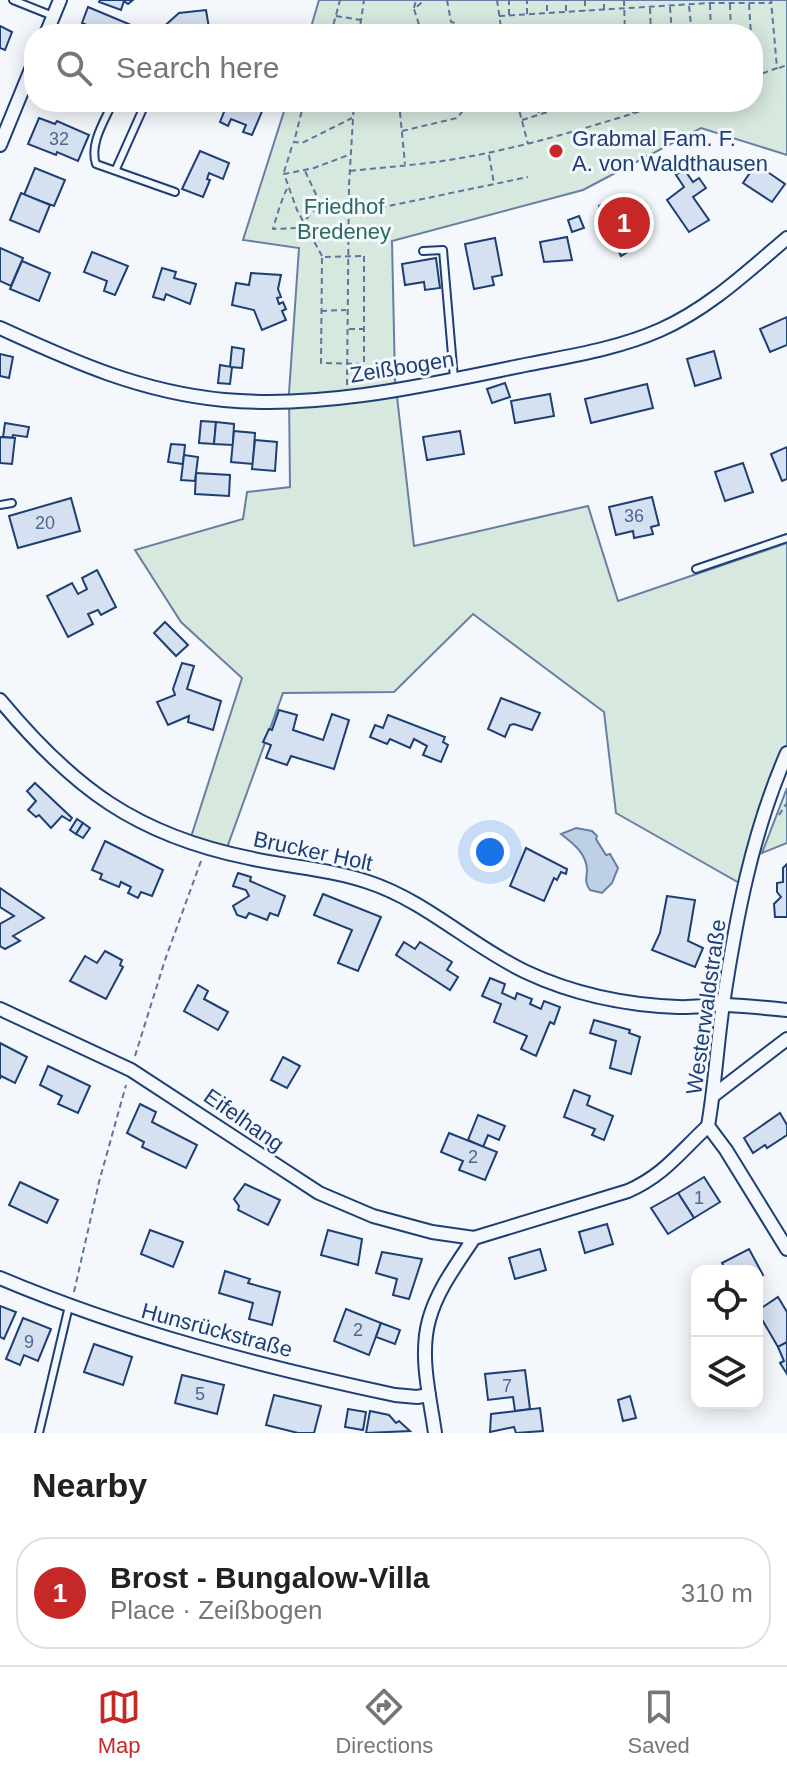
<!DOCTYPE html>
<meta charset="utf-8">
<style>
:root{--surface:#fff;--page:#f6f6f6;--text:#222;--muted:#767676;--line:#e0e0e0;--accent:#c62828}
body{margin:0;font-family:Arial,sans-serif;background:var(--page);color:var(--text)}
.controls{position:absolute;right:24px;bottom:24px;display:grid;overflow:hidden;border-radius:16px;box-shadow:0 4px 20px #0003}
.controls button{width:72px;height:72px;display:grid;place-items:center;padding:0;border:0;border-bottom:2px solid var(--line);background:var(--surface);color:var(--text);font:40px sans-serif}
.you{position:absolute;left:490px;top:852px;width:28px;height:28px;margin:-20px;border:6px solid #fff;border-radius:50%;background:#1a73e8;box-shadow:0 0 0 12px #1a73e833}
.badge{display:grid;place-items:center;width:52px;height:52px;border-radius:50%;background:var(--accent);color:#fff;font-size:26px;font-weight:700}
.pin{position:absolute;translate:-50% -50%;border:4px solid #fff;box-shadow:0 2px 8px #0006}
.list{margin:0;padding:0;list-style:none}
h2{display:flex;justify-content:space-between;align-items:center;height:104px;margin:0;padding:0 32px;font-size:34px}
h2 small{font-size:26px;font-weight:400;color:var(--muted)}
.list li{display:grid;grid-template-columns:52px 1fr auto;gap:24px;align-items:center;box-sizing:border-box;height:112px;margin:0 16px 16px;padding:0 16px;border:2px solid var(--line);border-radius:32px}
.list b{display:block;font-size:30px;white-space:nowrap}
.list p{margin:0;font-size:26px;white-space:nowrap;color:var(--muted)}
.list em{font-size:26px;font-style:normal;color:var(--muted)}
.icon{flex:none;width:44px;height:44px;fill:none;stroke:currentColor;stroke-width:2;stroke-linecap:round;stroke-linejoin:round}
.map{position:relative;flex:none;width:787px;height:1433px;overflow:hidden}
.search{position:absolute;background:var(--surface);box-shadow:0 4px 20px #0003;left:24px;right:24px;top:24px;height:88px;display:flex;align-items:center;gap:20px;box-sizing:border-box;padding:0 28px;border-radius:32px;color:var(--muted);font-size:30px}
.sheet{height:232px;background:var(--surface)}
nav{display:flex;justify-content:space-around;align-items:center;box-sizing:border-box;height:112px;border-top:2px solid var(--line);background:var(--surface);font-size:22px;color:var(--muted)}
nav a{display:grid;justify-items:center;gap:4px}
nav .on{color:var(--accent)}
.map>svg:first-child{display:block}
.green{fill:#d7e8df;stroke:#687fa3;stroke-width:2}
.water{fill:#bed0e5;stroke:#687fa3;stroke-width:2}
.building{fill:#d5e0f0;stroke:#1d3f73;stroke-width:2}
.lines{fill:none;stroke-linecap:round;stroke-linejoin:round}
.lane-casing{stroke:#1d3f73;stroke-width:10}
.street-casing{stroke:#1d3f73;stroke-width:16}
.path{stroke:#5e769c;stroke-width:2;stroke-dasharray:6 4;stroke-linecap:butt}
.lane{stroke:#f4f7fb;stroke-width:6}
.street{stroke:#f4f7fb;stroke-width:12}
.poi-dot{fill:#c62828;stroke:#f4f7fb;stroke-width:3}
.labels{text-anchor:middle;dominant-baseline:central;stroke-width:6;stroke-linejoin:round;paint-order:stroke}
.number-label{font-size:18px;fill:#4b6792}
.poi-label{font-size:22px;fill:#1d3f73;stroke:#f4f7fb;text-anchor:start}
.park-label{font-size:22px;fill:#2c6c60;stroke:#f4f7fb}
.street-label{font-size:22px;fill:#1d3f73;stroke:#f4f7fb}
</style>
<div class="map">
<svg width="787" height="1433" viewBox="0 0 787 1433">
<rect width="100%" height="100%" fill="#f4f7fb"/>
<!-- green -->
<g class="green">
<path d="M319,0H787V155L701,128L583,190L392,241L395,379L414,546L588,506L618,601L787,543V768L773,796L750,889L616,813L604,712L473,614L394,692L283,693L224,856L191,837L242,678L181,622L135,550L243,519L247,492L290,487L289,393L299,248L243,240L287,102H753V34H309Z"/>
<path d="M787,788V843L762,853Z"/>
</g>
<!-- water -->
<path class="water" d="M576,828L592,831L597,836L596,839L606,855L610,854L618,868L612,883L602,893L590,890C585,883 586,880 587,871C587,854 574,844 561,834Z"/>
<!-- building -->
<g class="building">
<path d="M100,0H133L128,4L124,1L121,10L99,2Z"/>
<path d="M88,7L136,27L133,34L102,32L101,34H85L89,26L82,23Z"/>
<path d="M206,10L210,34H165L161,29L179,13Z"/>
<path d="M0,26L12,32L5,50L0,48Z"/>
<path d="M228,102H246L263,109L252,135L243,132L246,125L231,119L228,126L220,122Z"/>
<path d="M39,118L55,124L57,121L89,135L78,161L57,152L56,155L28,144Z"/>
<path d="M200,151L229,163L223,179L209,173L207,179L210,180L203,197L182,189Z"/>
<path d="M756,164L785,184L772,202L743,183Z"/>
<path d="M35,168L65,180L54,206L24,195Z"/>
<path d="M684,169L693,182L699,178L706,188L693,197L709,220L689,232L667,200L684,187L676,175Z"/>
<path d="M21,193L50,205L39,232L10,220Z"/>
<path d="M617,196L627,215L646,205L652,217L630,229L639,245L621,256L613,240L616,238L599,206Z"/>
<path d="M579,216L584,228L572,232L568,220Z"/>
<path d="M567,237L572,260L544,262L540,242Z"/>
<path d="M495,238L502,275L492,277L494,285L474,289L465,244Z"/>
<path d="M0,248L23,258L11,286L0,281Z"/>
<path d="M92,252L128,266L115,295L104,291L107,281L84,272Z"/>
<path d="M436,258L440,288L425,290L424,282L405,285L402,264Z"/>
<path d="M22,261L50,273L39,301L10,289Z"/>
<path d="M162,268L176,272L174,278L196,284L190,304L166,294L164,300L153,297Z"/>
<path d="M251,273L281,275L278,289L281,297L277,298L279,304L283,302L286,309L282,311L286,320L262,330L254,310L232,305L236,283L249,285Z"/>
<path d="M787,317V345L770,352L760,329Z"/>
<path d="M232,347L244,349L242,368L230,367Z"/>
<path d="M714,351L721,378L695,386L687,359Z"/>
<path d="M0,354L13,357L9,378L0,376Z"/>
<path d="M220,365L232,367L230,384L218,383Z"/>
<path d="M505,383L510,397L492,403L487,389Z"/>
<path d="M647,384L653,408L591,423L585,399Z"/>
<path d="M550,394L554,416L515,423L511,401Z"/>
<path d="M201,421L216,422L214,444L199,443Z"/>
<path d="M216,422L234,424L233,445L214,444Z"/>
<path d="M5,423L29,427L27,437L13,435L12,438L3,437Z"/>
<path d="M234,431L255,433L253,464L231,462Z"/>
<path d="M460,431L464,454L427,460L423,437Z"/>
<path d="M0,437L15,438L12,464L0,463Z"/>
<path d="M255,440L277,442L275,471L252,469Z"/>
<path d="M171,444L185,445L183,464L168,462Z"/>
<path d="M787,447V479L782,481L771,454Z"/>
<path d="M184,455L198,457L195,481L181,480Z"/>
<path d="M743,463L753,492L725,501L715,472Z"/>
<path d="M196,473L230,475L229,496L195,494Z"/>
<path d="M652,497L659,525L651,527L653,534L634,538L633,531L616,535L609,507Z"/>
<path d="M71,498L80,531L18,548L9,516Z"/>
<path d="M97,570L116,607L101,615L98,610L88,614L93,624L68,637L47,596L72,583L78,594L87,589L82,578Z"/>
<path d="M165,622L188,645L176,656L154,633Z"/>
<path d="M182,663L194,666L187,689L221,701L213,730L188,722L189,716L168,725L157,702L175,695L173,689Z"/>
<path d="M501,698L540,713L532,730L514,724L510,725L505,737L488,729Z"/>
<path d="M279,710L297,715L293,730L323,740L332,714L349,720L334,769L291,756L287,765L266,758L271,745L263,742L269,729L272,730Z"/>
<path d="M388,715L445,737L443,742L448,745L441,762L423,755L427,746L414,739L410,748L390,739L387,744L370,737L375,725L383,728Z"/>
<path d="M35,783L72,818L70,821L62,816L51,828L39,815L36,817L28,810L36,801L27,791Z"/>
<path d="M77,819L83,823L76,834L70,830Z"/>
<path d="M83,823L90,828L83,838L76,834Z"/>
<path d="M105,841L163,870L152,896L141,892L138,898L128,893L131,887L121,882L119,887L100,879L102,874L92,870Z"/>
<path d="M526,848L567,869L566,874L561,872L557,880L554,878L544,901L510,886Z"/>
<path d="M787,864V917H775L774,904L781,897L777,892V883L783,882V868Z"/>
<path d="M238,873L251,877L250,881L285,896L278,916L270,913L267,920L249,913L246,918L237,915L233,906L249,896L246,890L233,886Z"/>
<path d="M0,888L44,918L13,936L20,941L5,949L0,946V924L14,916L0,907Z"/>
<path d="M323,894L381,917L358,971L338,963L352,930L314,915Z"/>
<path d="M667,896L695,900L688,941L703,948L695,967L652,950L660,933Z"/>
<path d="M404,942L415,949L420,942L452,962L447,970L458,977L450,990L396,955Z"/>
<path d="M105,951L122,960L120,965L123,967L106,999L70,981L85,956L97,963Z"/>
<path d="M490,978L505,984L502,993L515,999L517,993L532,999L530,1004L541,1009L544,1001L560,1007L554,1024L550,1022L536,1056L521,1049L527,1036L494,1022L501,1004L482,996Z"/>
<path d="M198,985L208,991L204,999L228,1012L218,1030L184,1011Z"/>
<path d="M594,1020L630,1030L629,1033L640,1037L631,1074L610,1068L616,1041L590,1033Z"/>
<path d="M0,1043L27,1057L15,1083L1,1076L0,1079Z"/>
<path d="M283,1057L300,1066L287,1088L271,1080Z"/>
<path d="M48,1066L90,1086L78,1113L58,1104L62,1096L40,1085Z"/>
<path d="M574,1090L590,1096L587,1105L613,1116L604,1140L592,1135L595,1129L564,1117Z"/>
<path d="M140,1104L156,1112L152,1122L197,1145L186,1168L142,1147L144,1142L127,1133Z"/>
<path d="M780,1113L787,1125V1135L767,1148L765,1145L753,1153L744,1138Z"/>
<path d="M478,1115L505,1126L499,1140L488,1135L483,1147L468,1140Z"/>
<path d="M449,1133L497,1152L485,1180L459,1170L463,1161L441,1152Z"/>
<path d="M704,1177L720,1202L694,1218L678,1193Z"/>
<path d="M20,1182L58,1200L47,1223L9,1205Z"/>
<path d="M245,1184L280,1200L268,1225L238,1210L239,1206L234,1199Z"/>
<path d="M678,1193L694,1218L668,1234L651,1208Z"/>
<path d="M607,1224L613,1244L585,1253L579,1232Z"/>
<path d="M150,1230L183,1242L173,1267L141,1254Z"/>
<path d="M328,1230L362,1239L358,1265L321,1255Z"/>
<path d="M540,1249L546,1270L515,1279L509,1258Z"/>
<path d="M749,1249L763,1275L757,1278V1271H726L722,1263Z"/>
<path d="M382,1252L422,1259L409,1299L393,1295L397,1279L376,1273Z"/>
<path d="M225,1271L250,1279L248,1283L280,1292L272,1325L249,1319L253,1303L219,1293Z"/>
<path d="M778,1297L787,1312V1342L778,1347L757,1311Z"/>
<path d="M0,1306L16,1312L4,1339L0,1337Z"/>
<path d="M346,1309L381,1323L369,1355L334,1341Z"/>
<path d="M23,1318L51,1329L38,1361L24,1355L20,1365L6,1359Z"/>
<path d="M381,1323L400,1330L395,1344L376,1337Z"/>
<path d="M787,1342V1374L780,1363L784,1361L778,1347Z"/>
<path d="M94,1344L132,1357L123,1385L84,1372Z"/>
<path d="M525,1370L530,1409L515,1411L513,1397L488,1400L485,1374Z"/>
<path d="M182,1375L224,1385L217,1414L175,1403Z"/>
<path d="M274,1395L321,1406L314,1433H298L266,1425Z"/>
<path d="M630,1396L636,1418L623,1421L618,1400Z"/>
<path d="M540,1408L543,1431L516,1433L514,1427L490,1432L491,1414Z"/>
<path d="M348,1409L366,1412L363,1430L345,1427Z"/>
<path d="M370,1411L389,1415L396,1423L399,1421L410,1431L366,1433Z"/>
</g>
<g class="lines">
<!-- lane casing -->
<g class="lane-casing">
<g id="lane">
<path d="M13,0L53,16"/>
<path d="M113,102C105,120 89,144 96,164L175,192"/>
<path d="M116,169L146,102"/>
<path d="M423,251L443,250L454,378"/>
<path d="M0,505L12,503"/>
<path d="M696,569L787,538"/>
<path d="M39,1433L69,1306"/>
</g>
</g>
<!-- street casing -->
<g class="street-casing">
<g id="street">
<path d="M46,34L60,0"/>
<path d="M0,145L34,62"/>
<path d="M0,328C74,362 141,392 224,400C324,409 427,385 525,365C570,356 617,349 660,330C708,309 747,272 787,238"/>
<path d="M0,700C73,788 136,835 249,858C289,867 330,869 368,882C426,901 471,946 526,972C573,994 626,1005 678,1007C694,1008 711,1004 727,1005C747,1006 767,1008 787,1010"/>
<path d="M787,753C752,833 736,918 723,1004C717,1045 715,1086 708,1126L726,1150L787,1249"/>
<path d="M0,1009L131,1070L319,1193L373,1216L432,1232L474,1238"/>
<path d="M714,1095L787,1039"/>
<path d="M0,1278C128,1332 260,1366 395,1395L417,1397L429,1395"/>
<path d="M435,1433C430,1397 419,1356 429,1320C437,1290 457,1264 474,1238L628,1191C664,1175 680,1152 708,1126"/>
</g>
</g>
<!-- path -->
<g class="path">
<path d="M447,0L451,22L456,23L459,34"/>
<path d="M497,0L502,34"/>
<path d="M585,0V11"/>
<path d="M624,0L625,34"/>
<path d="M710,4L711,34"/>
<path d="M730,4L731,34"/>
<path d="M749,4L751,34"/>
<path d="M689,6L692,34"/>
<path d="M670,7L672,34"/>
<path d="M414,8L416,0"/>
<path d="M650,8L651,34"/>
<path d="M604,10V0"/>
<path d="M547,11V0"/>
<path d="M566,11V0"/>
<path d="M527,14V0"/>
<path d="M509,15V0"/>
<path d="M336,16L361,20"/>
<path d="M499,16L710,3H771"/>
<path d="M331,34L340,0"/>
<path d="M359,34L364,0"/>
<path d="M422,34L414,9L425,0"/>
<path d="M510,34L625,26"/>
<path d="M753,55L756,76"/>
<path d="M779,68L787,65"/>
<path d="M753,77L777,68L771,0"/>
<path d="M304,102L294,142L302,143L352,118"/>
<path d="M399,102L405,164"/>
<path d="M517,102L528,144"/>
<path d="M537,102L539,113"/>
<path d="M631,102L633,113"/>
<path d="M522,120L580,102"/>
<path d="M402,131L457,118L470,102"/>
<path d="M489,155L494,184"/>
<path d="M350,171C385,167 420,165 455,159C528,147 599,124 670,102"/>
<path d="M284,172L293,143"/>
<path d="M287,189C283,195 275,221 273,229L299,228L320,203L305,171"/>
<path d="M350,211L384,207L528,177"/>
<path d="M322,256L297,210L284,174L314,168L351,154"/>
<path d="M364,256V364L321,363L322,257Z"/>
<path d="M321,311L346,310"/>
<path d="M349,329H363"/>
<path d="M347,385L349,185L354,102"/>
<path d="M779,815L787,803"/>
<path d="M135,1056L165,960L201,861"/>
<path d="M74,1292L99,1182L126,1085"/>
</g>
<!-- lane -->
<use href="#lane" class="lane"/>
<!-- street -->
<use href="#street" class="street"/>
</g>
<!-- markers -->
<circle class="poi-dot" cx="556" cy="151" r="8"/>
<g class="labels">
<!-- number labels -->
<g class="number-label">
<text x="59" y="139">32</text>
<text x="634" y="516">36</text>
<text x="45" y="523">20</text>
<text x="473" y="1157">2</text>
<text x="699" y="1198">1</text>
<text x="358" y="1330">2</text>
<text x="29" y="1342">9</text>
<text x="507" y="1386">7</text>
<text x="200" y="1394">5</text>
</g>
<!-- poi labels -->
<g class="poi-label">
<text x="572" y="138">Grabmal Fam. F.<tspan x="572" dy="25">A. von Waldthausen</tspan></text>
</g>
<!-- park labels -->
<g class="park-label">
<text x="344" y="206">Friedhof<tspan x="344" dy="25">Bredeney</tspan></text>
</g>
<!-- street labels -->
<g class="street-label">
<text transform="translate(402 367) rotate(-9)">Zeißbogen</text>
<text transform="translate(313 851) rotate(12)">Brucker Holt</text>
<text transform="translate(706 1007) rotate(-82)">Westerwaldstraße</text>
<text transform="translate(244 1120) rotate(35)">Eifelhang</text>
<text transform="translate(217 1330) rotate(15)">Hunsrückstraße</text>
</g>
</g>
</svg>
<div class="controls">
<button><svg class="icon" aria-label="locate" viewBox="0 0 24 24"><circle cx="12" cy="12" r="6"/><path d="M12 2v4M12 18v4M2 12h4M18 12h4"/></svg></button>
<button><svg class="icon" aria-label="layers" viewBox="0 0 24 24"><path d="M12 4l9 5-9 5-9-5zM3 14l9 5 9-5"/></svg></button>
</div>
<div class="you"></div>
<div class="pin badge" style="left:624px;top:223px">1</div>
<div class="search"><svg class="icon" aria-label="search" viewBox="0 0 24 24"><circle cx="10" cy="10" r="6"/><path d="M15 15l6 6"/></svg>Search here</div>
</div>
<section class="sheet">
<h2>Nearby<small></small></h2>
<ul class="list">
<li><span class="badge">1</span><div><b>Brost - Bungalow-Villa</b><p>Place · Zeißbogen</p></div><em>310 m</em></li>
</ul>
</section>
<nav>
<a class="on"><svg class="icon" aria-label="map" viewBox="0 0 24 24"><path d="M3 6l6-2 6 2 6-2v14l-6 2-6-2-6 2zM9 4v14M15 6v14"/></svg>Map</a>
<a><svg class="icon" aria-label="directions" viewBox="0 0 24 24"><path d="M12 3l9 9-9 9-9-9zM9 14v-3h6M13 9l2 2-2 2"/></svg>Directions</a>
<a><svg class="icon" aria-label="saved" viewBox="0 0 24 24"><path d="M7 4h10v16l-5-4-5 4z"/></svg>Saved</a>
</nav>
